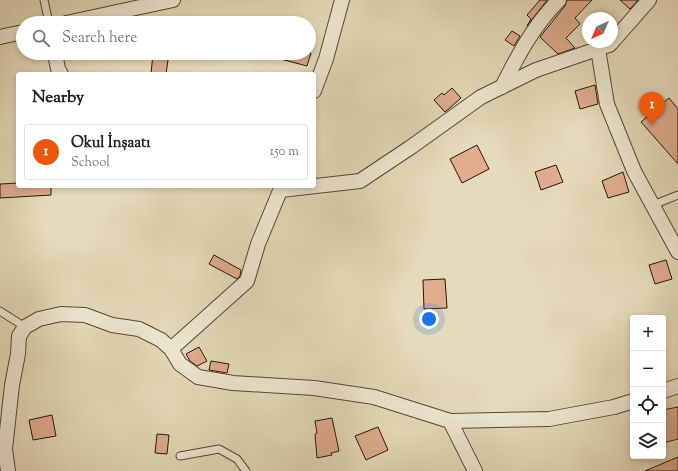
<!DOCTYPE html>
<meta charset="utf-8">
<style>
:root{--surface:#fff;--page:#f2f2f2;--text:#222;--muted:#767676;--line:#e0e0e0;--accent:#ea580c}
body{margin:0;font-family:"Sorts Mill Goudy",serif;background:var(--page);color:var(--text)}
.controls{position:absolute;right:12px;bottom:12px;display:grid;overflow:hidden;border-radius:4px;box-shadow:0 2px 6px #0003}
.controls button{width:36px;height:36px;display:grid;place-items:center;padding:0;border:0;border-bottom:1px solid var(--line);background:var(--surface);color:var(--text);font:20px sans-serif}
.compass{position:absolute;left:582px;top:12px;width:36px;height:36px;border-radius:50%;background:var(--surface);box-shadow:0 2px 6px #0003;rotate:224deg}
.you{position:absolute;left:429px;top:319px;width:14px;height:14px;margin:-10px;border:3px solid #fff;border-radius:50%;background:#1a73e8;box-shadow:0 0 0 6px #1a73e833}
.badge{display:grid;place-items:center;width:26px;height:26px;border-radius:50%;background:var(--accent);color:#fff;font-size:13px;font-weight:700}
.pin{position:absolute;translate:-50% -33px;filter:drop-shadow(0 1px 2px #0008)}
.pin::after{content:'';position:absolute;top:21px;width:14px;height:12px;background:inherit;clip-path:polygon(0 0,100% 0,50% 100%)}
.list{margin:0;padding:0;list-style:none}
h2{display:flex;justify-content:space-between;align-items:center;height:52px;margin:0;padding:0 16px;font-size:17px}
h2 small{font-size:13px;font-weight:400;color:var(--muted)}
.list li{display:grid;grid-template-columns:26px 1fr auto;gap:12px;align-items:center;box-sizing:border-box;height:56px;margin:0 8px 8px;padding:0 8px;border:1px solid var(--line);border-radius:4px}
.list b{display:block;font-size:15px;white-space:nowrap}
.list p{margin:0;font-size:13px;white-space:nowrap;color:var(--muted)}
.list em{font-size:13px;font-style:normal;color:var(--muted)}
.icon{flex:none;width:22px;height:22px;fill:none;stroke:currentColor;stroke-width:2;stroke-linecap:round;stroke-linejoin:round}
.map{position:relative;flex:none;width:678px;height:471px;overflow:hidden}
.search{position:absolute;background:var(--surface);box-shadow:0 2px 6px #0003;left:16px;top:16px;width:300px;height:44px;display:flex;align-items:center;gap:10px;box-sizing:border-box;padding:0 14px;border-radius:22px;color:var(--muted);font-size:15px}
.panel{position:absolute;background:var(--surface);box-shadow:0 2px 6px #0003;left:16px;top:72px;width:300px;height:116px;border-radius:4px}
.map>svg:first-child{display:block}
.building{fill:#e0ad8f;stroke:#24190d}
.lines{fill:none;stroke-linecap:round;stroke-linejoin:round}
.service-casing{stroke:#544938;stroke-width:9}
.minor-casing{stroke:#544938;stroke-width:16}
.service{stroke:#eee7d2;stroke-width:7}
.minor{stroke:#eee7d2;stroke-width:14}
</style>
<div class="map">
<svg width="678" height="471" viewBox="0 0 678 471">
<rect width="100%" height="100%" fill="#e5daba"/>
<filter id="stains"><feTurbulence type="fractalNoise" baseFrequency=".005" numOctaves="4"/><feColorMatrix values="0 0 0 0 .2 0 0 0 0 .09 0 0 0 0 .02 0 0 0 .5 -.17"/></filter>
<radialGradient id="worn" r=".72"><stop offset=".6" stop-color="#630" stop-opacity="0"/><stop offset="1" stop-color="#630" stop-opacity=".3"/></radialGradient>
<!-- building -->
<g class="building">
<path d="M540,0H547L527,26L531,19L527,15Z"/>
<path d="M567,0H592L575,18L580,24L566,38L575,48L558,54L540,37L565,6Z"/>
<path d="M620,0H638L630,9Z"/>
<path d="M512,31L520,36L514,46L505,40Z"/>
<path d="M153,53H169L166,74H151Z"/>
<path d="M273,53H311L307,66L273,57Z"/>
<path d="M595,85L598,104L580,109L575,91Z"/>
<path d="M452,88L461,98L445,112L434,100L442,93L444,95Z"/>
<path d="M669,98L678,109V164L641,122Z"/>
<path d="M477,145L489,169L462,183L450,159Z"/>
<path d="M556,165L563,182L541,190L535,172Z"/>
<path d="M623,172L629,192L608,198L602,181Z"/>
<path d="M18,183V186H51V195L0,198V184Z"/>
<path d="M214,255L241,270L240,276L237,279L209,264Z"/>
<path d="M666,260L672,279L655,284L649,265Z"/>
<path d="M445,279L447,308L424,309L423,280Z"/>
<path d="M199,347L207,361L197,366L190,361L186,354Z"/>
<path d="M211,361L229,364L227,373L209,370Z"/>
<path d="M678,407V439L663,443V410Z"/>
<path d="M52,415L56,436L33,440L29,420Z"/>
<path d="M332,418L339,451L331,453L332,455L317,458L315,434L317,433L315,421Z"/>
<path d="M378,427L388,450L366,460L355,436Z"/>
<path d="M157,434L169,435L167,454L155,453Z"/>
<path d="M678,457V471H645Z"/>
</g>
<g class="lines">
<!-- service casing -->
<g class="service-casing">
<g id="service">
<path d="M44,0L49,23"/>
<path d="M653,205L678,195"/>
<path d="M0,311L25,327"/>
<path d="M180,456L219,449L237,459L246,471"/>
</g>
</g>
<!-- minor casing -->
<g class="minor-casing">
<g id="minor">
<path d="M66,23L173,0"/>
<path d="M0,37L23,32"/>
<path d="M612,42L649,0"/>
<path d="M598,49L607,104L634,171L678,252"/>
<path d="M55,53L58,69L61,74"/>
<path d="M502,87C518,55 534,25 559,0"/>
<path d="M314,91L326,59L342,0"/>
<path d="M281,190L360,181L411,147L481,97L536,70L609,45L612,42"/>
<path d="M171,349L247,281L258,244L282,186"/>
<path d="M663,391L678,386"/>
<path d="M450,421L475,471"/>
<path d="M8,471L5,449L12,385L18,354L19,336L25,327L39,319L61,314L85,315L112,325L139,329L161,340L171,349L180,364L198,377L233,383L314,388L374,397L450,421L549,419L614,407L633,401"/>
</g>
</g>
<!-- service -->
<use href="#service" class="service"/>
<!-- minor -->
<use href="#minor" class="minor"/>
</g>
<rect width="100%" height="100%" filter="url(#stains)"/>
<rect width="100%" height="100%" fill="url(#worn)"/>
</svg>
<div class="controls">
<button>+</button>
<button>−</button>
<button><svg class="icon" aria-label="locate" viewBox="0 0 24 24"><circle cx="12" cy="12" r="6"/><path d="M12 2v4M12 18v4M2 12h4M18 12h4"/></svg></button>
<button><svg class="icon" aria-label="layers" viewBox="0 0 24 24"><path d="M12 4l9 5-9 5-9-5zM3 14l9 5 9-5"/></svg></button>
</div>
<svg class="compass" viewBox="-18 -18 36 36"><path d="M0-13l5 13h-10z" fill="#e53935"/><path d="M0 13l5-13h-10z" fill="#767676"/></svg>
<div class="you"></div>
<div class="pin badge" style="left:652px;top:125px">1</div>
<div class="search"><svg class="icon" aria-label="search" viewBox="0 0 24 24"><circle cx="10" cy="10" r="6"/><path d="M15 15l6 6"/></svg>Search here</div>
<section class="panel">
<h2>Nearby<small></small></h2>
<ul class="list">
<li><span class="badge">1</span><div><b>Okul İnşaatı</b><p>School</p></div><em>150 m</em></li>
</ul>
</section>
</div>
